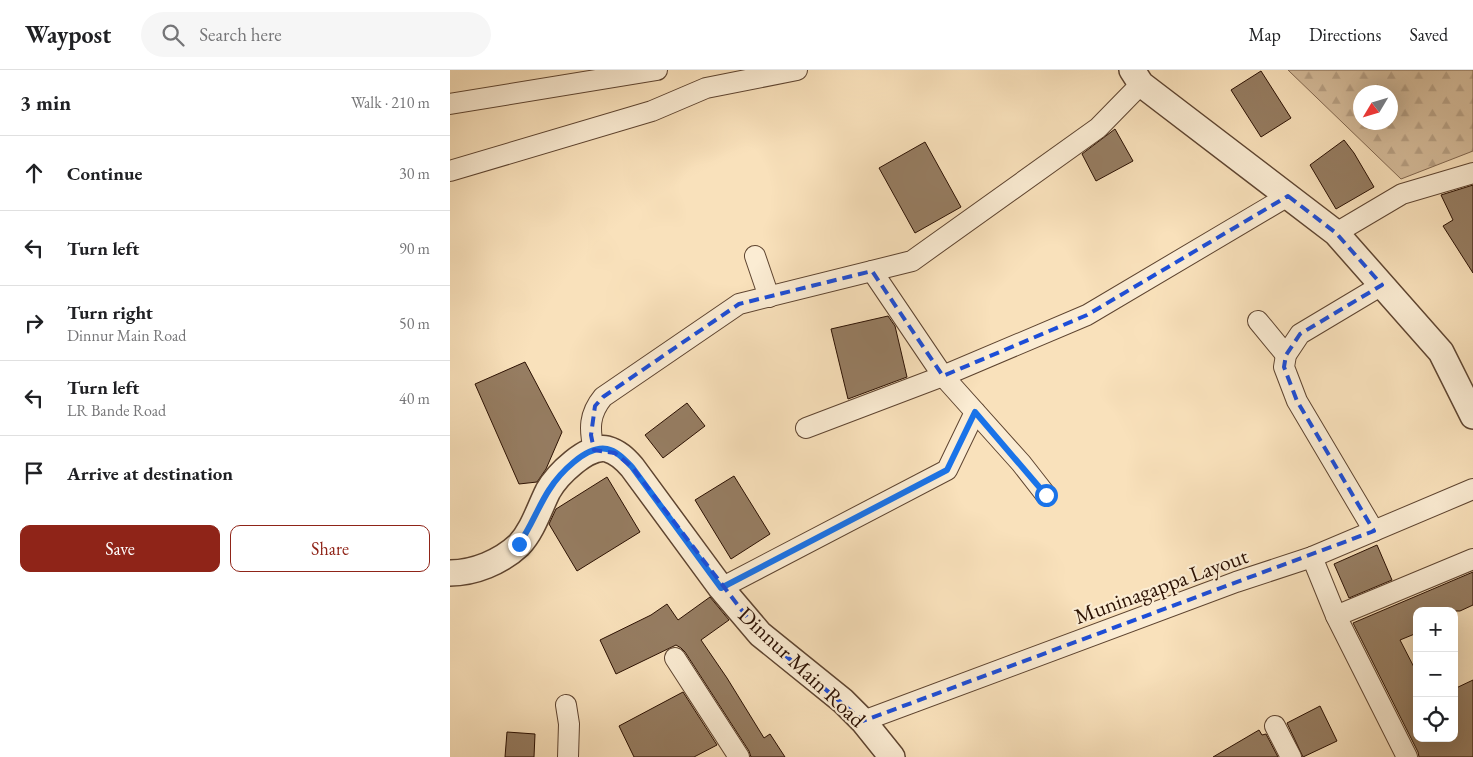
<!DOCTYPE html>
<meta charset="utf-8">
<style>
:root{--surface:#fff;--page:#f6f6f6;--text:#202124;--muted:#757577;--line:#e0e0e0;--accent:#8f2418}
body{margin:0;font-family:"EB Garamond",serif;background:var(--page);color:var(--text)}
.controls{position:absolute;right:15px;bottom:15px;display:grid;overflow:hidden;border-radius:10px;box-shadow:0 5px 20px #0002}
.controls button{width:45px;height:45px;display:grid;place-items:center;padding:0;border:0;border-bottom:1px solid var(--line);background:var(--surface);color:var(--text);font:25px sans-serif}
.compass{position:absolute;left:903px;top:15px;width:45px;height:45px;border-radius:50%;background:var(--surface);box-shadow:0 5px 20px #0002;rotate:232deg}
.stop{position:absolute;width:15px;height:15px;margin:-11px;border:4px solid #1a73e8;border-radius:50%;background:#fff}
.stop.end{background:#1a73e8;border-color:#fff;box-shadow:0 1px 5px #0008}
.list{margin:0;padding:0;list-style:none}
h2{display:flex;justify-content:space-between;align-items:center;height:65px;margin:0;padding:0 20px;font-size:21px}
h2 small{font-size:16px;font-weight:400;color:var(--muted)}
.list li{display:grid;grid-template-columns:32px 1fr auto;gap:15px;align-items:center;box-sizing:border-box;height:75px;padding:0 20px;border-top:1px solid var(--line)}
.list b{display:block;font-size:19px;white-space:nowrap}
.list p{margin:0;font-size:16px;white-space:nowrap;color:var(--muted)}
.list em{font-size:16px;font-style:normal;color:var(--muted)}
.actions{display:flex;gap:10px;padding:15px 20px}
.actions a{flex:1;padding:11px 0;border:1px solid var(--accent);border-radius:10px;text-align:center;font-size:18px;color:var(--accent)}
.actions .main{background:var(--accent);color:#fff}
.icon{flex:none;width:28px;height:28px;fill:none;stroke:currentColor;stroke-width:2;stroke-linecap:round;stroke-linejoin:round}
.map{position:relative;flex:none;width:1023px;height:687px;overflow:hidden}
header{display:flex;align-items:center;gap:30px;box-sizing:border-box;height:70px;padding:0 25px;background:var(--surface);border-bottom:1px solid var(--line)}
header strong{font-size:24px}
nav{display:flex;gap:28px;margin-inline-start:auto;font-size:18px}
.search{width:350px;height:45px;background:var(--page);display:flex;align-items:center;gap:12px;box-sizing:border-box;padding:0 18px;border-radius:28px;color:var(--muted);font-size:19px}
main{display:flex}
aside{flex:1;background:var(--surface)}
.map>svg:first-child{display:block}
.forest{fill:url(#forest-firs);stroke:#80664f;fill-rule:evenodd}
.building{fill:#967d62;stroke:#2b1002}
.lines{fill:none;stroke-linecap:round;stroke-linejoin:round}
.minor-casing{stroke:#5e4430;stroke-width:22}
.tertiary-casing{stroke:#5e4430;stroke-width:28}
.minor{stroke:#fbecd3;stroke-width:20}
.tertiary{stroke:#fbecd3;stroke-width:25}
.route{stroke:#1a73e8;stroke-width:6}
.marked{fill:none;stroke:#1d4ed8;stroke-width:4;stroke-dasharray:10 6;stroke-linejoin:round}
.labels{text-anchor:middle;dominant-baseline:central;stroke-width:4.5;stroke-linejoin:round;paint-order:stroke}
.street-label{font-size:22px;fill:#2b1002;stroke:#fbecd3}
</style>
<header>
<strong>Waypost</strong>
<div class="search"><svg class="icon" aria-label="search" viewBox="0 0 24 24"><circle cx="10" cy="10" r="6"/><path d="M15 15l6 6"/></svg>Search here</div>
<nav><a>Map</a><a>Directions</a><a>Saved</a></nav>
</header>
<main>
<aside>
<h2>3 min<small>Walk · 210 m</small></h2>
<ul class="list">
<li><svg class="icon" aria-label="ahead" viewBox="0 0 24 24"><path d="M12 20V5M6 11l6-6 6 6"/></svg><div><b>Continue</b></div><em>30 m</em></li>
<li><svg class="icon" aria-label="left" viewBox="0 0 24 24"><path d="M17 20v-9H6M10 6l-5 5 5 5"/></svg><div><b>Turn left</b></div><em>90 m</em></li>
<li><svg class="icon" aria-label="right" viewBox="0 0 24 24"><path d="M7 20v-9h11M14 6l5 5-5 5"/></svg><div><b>Turn right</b><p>Dinnur Main Road</p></div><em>50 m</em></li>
<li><svg class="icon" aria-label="left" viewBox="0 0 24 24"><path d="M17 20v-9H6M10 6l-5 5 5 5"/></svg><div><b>Turn left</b><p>LR Bande Road</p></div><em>40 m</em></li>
<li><svg class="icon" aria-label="arrive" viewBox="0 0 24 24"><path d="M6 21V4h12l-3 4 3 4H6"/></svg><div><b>Arrive at destination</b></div></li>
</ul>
<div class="actions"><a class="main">Save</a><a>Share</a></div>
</aside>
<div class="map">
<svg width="1023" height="687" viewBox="0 0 1023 687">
<defs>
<pattern id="forest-firs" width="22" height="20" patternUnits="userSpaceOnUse" patternTransform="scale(1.25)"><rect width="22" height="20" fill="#d6bd9c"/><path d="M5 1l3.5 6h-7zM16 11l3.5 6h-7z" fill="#b8a185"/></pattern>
</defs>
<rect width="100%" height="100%" fill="#f9e1bb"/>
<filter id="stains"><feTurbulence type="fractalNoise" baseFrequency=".004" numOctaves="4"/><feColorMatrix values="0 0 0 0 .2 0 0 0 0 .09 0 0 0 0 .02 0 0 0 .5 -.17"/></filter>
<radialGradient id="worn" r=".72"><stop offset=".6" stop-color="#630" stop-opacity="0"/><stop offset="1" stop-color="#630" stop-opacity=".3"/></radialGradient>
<!-- forest -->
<path class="forest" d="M838,0H1023V81L951,109ZM911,22H941V52H911Z"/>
<!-- building -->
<g class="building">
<path d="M811,1L841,48L811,67L781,20Z"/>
<path d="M665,59L683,91L646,111L632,84Z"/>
<path d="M894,70L904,83L924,117L886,139L860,95Z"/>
<path d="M475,72L511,137L465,163L429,98Z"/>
<path d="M1023,115V203L993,156L1003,150L991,125Z"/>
<path d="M438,246L445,256L457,307L398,329L381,259Z"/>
<path d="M75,292L112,362L96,399L87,412L69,414L25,314Z"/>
<path d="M237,333L255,356L213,388L195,365Z"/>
<path d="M284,406L320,464L281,489L245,430Z"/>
<path d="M157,407L190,462L127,501L99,454L106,439Z"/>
<path d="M927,475L942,510L899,528L884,494Z"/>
<path d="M1023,502V535L1010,541H967V563L950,570L967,603V668H1004V619L1023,610V687H969L968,682L903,553Z"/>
<path d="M260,527L279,550L251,570L277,608L314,668L320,664L335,687H301L299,681L235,582L231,578L226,575L166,604L150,570L201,545L217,534L228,550Z"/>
<path d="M233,622L267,675L244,687H184L169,656Z"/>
<path d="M870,636L887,671L853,687L837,653Z"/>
<path d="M809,660L812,665L816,664L828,687H763Z"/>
<path d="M57,662L85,664L84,687H55Z"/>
</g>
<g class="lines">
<!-- minor casing -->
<g class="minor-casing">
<g id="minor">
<path d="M0,34L207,0"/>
<path d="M0,101L202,41L256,18L347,0"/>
<path d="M886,163L952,124L1023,103"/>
<path d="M305,186L319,227"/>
<path d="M422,201L493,306L571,393L596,425"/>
<path d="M808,251L836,285"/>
<path d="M356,358L493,306L637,245L838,126"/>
<path d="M144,380C139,359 139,344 153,327L289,234L462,191L648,58L691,14"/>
<path d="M924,461L847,331L834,297L836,285L850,264L932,215"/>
<path d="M862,487L886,546"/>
<path d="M271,518L497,400L525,342"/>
<path d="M225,588L289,687"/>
<path d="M116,635L119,654L118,687"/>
<path d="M413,651L786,512L862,487L1023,419"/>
<path d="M825,656L841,687"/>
<path d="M957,687L886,546L1023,489"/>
</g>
</g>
<!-- tertiary casing -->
<g class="tertiary-casing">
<g id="tertiary">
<path d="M682,0L691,14L886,163L991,282L1023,346"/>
<path d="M0,503C24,503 51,492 69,475C83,460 89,439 98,421C107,405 137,375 157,379C168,382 175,389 182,397L271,518L310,564L393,631L413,651L442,687"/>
</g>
</g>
<!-- minor -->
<use href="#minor" class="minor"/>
<!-- tertiary -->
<use href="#tertiary" class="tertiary"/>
</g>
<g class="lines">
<!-- route -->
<path class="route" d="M69,474C81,457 88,437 99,420C109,404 136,375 157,379C167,381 175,390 182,397L271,518L497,400L525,342L596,425"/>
</g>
<!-- marked area -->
<path class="marked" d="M838,126L886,163L932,215L850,264L836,285L834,297L847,331L924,461L413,651L310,564L182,397L165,383L144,380L141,365L145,336L153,327L289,234L422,201L493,306L637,245Z"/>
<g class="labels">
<!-- street labels -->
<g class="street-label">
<text transform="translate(711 516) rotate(-20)">Muninagappa Layout</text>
<text transform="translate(352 597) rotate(43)">Dinnur Main Road</text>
</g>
</g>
<rect width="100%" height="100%" filter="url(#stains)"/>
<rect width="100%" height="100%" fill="url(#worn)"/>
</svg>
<div class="controls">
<button>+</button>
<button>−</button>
<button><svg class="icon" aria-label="locate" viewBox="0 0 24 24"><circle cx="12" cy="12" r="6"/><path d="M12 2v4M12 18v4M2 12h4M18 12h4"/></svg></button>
</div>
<svg class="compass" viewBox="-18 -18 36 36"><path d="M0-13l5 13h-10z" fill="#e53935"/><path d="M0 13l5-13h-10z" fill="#757577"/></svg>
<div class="stop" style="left:596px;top:425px"></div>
<div class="stop end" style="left:69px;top:474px"></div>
</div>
</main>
